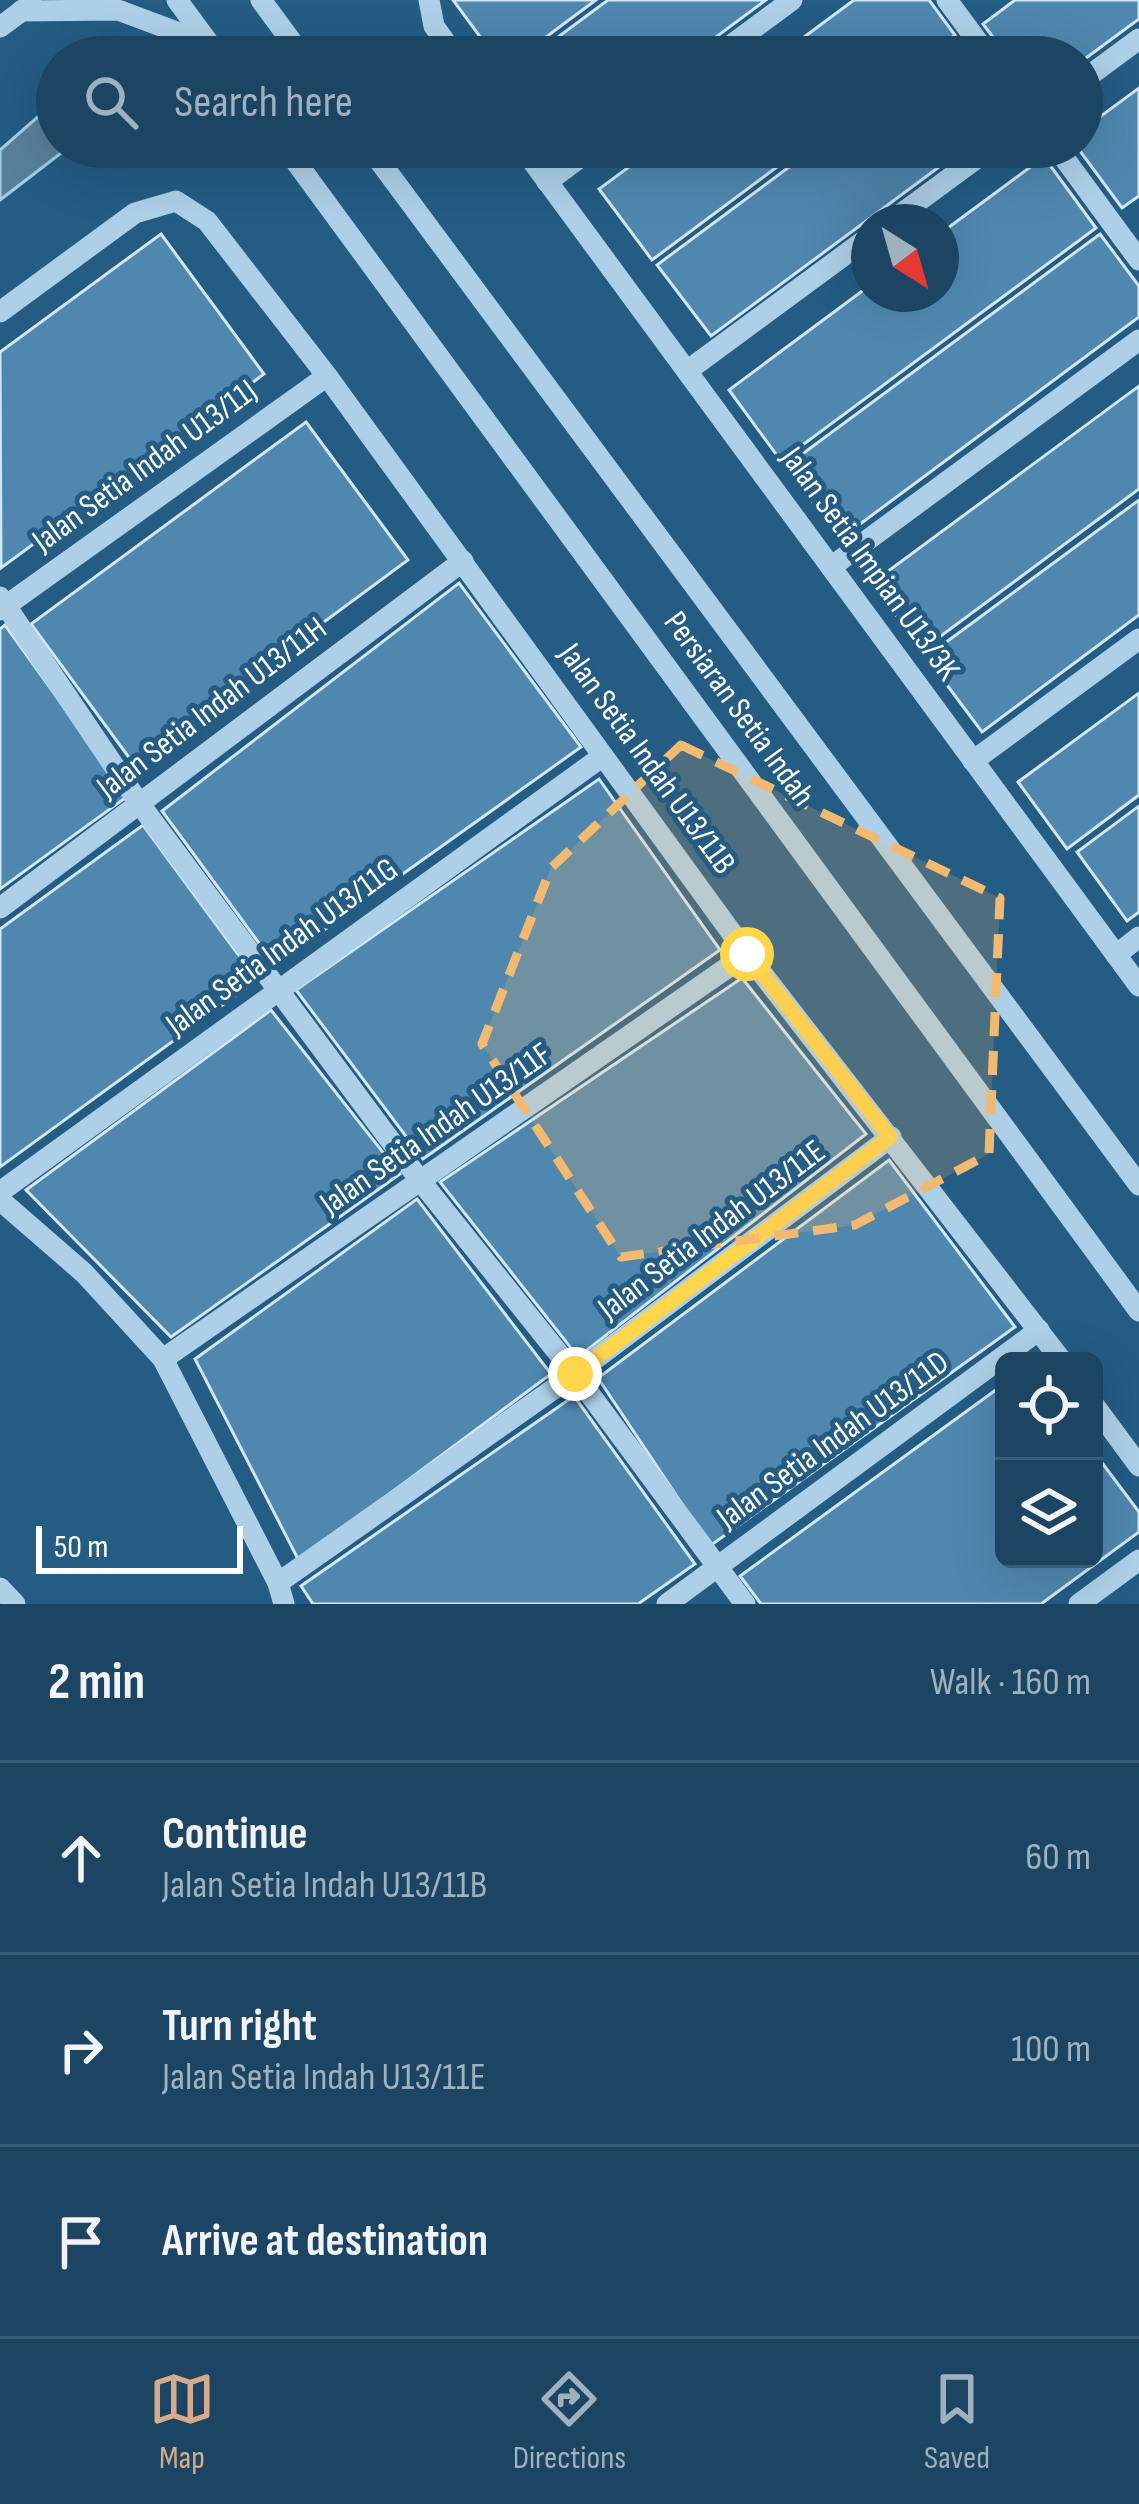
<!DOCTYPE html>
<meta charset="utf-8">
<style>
:root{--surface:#1b4563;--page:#244c69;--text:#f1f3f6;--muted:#a0b1be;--line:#395d78;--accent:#d6ab8b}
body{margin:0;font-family:"Sofia Sans Condensed",sans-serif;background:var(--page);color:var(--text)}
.controls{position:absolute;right:36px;bottom:36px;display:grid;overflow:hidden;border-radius:18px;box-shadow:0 12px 48px #0002}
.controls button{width:108px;height:108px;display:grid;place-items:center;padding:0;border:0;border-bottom:3px solid var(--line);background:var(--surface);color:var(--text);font:60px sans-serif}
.compass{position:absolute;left:851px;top:204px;width:108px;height:108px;border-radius:50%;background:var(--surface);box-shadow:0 12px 48px #0002;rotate:143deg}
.scale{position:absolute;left:36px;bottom:30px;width:207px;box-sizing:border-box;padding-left:12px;border:6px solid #fff;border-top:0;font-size:33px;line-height:42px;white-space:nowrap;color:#fff;-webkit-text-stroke:9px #245c84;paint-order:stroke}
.stop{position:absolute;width:36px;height:36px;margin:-27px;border:9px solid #ffd54a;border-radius:50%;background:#fff}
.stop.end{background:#ffd54a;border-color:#fff;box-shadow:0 3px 12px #0008}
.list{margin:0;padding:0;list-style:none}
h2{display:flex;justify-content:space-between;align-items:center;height:156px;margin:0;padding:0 48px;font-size:51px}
h2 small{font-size:39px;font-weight:400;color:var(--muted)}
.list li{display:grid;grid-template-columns:78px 1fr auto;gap:36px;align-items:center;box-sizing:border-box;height:192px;padding:0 48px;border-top:3px solid var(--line)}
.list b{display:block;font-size:45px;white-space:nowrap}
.list p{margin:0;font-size:39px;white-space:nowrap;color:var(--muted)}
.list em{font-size:39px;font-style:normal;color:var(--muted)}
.icon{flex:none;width:66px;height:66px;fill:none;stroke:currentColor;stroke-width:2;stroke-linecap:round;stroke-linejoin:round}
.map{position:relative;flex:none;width:1139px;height:1604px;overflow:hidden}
.search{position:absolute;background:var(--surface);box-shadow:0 12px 48px #0002;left:36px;right:36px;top:36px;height:132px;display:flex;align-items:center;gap:30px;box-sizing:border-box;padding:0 42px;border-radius:66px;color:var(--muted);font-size:45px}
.sheet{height:732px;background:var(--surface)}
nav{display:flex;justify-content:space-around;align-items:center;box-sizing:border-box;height:168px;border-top:3px solid var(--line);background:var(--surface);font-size:33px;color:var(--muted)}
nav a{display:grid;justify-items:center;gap:6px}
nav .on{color:var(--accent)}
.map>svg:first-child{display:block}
.water{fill:#58809b;stroke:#a1cde9;stroke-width:3}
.building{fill:#5087ae;stroke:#d1e7f6;stroke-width:3}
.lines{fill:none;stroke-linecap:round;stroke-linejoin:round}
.minor{stroke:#add0e8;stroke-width:21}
.route{stroke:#ffd54a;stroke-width:15}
.marked{fill:#f2ba70;fill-opacity:0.2;stroke:#f2ba70;stroke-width:9;stroke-dasharray:24 15;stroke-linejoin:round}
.labels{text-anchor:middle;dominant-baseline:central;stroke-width:10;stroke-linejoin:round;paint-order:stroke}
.street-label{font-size:33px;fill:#fff;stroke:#245c84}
</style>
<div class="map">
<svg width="1139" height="1604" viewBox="0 0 1139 1604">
<rect width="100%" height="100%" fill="#245c84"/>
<!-- water -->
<path class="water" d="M57,100V147H69L0,200V150Z"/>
<!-- building -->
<g class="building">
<path d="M453,0H596L519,57H495Z"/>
<path d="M608,0H766L689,57H531Z"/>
<path d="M854,0H929L955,35L926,57H777Z"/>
<path d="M1015,0H1139V19L1082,61V57H1008L983,24Z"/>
<path d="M1139,88V196L1122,208L1077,147H1082V130Z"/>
<path d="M656,147H804L652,260L599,189Z"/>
<path d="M816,147H966L711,336L657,265Z"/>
<path d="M1044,157L1096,228L781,461L729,390L869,286V294H941V233Z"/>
<path d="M161,234L264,374L1,568L0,352Z"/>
<path d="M1100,234L1139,286V317L840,539L786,466Z"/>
<path d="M1139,386V489L922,650L872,583Z"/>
<path d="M306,422L408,560L133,763L31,624Z"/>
<path d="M1139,500V615L982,732L926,657Z"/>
<path d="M459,583L581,747L275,965L162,811Z"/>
<path d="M5,625L128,796L0,889V629Z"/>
<path d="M1139,693V795L1067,849L1018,782Z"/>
<path d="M599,779L720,950L423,1159L296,990Z"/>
<path d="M1139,806V912L1127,921L1077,852Z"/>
<path d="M143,825L257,980L0,1167V929Z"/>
<path d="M742,978L866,1134L578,1357L440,1182Z"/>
<path d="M271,1010L400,1174L171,1337L26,1190Z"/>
<path d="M889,1160L1015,1327L710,1546L598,1378Z"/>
<path d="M417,1199L551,1374L299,1561L195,1359Z"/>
<path d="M1004,1384V1559H1094V1452L1139,1512V1532L1041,1604H761L740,1576Z"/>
<path d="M574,1396L695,1564L638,1604H313L301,1586Z"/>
</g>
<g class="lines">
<!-- minor -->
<g class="minor">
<path d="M177,0L219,57"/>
<path d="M261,0L303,57"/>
<path d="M429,0L434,26L456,57"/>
<path d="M947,0L989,57"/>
<path d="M21,11L118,10L209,44"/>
<path d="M0,27L31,4"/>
<path d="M715,57L792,0"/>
<path d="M1082,81L1139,39"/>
<path d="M285,147L1139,1311"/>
<path d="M369,147L1139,1185"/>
<path d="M522,147L1139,986"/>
<path d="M1056,147L1139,260"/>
<path d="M547,182L594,147"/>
<path d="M890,222L992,147"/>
<path d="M0,312L135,213L176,201L207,221L327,376L747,954L1062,1361"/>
<path d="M687,371L869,237"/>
<path d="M831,567L1139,340"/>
<path d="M0,597L139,803L419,1179L575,1374L745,1604"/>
<path d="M0,610L327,376"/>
<path d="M973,761L1139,639"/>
<path d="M0,908L463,561"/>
<path d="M1116,955L1139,937"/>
<path d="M0,1192L603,756"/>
<path d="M0,1200L84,1273L163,1359L278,1583L284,1604"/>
<path d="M163,1359L747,954"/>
<path d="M1094,1405L1139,1466"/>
<path d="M278,1583L575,1374L891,1137"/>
<path d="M0,1588L15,1604"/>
<path d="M667,1604L1039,1330"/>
<path d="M1079,1604L1139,1560"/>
</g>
</g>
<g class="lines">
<!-- route -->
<path class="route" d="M575,1374L890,1137L747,954"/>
</g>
<!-- marked area -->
<path class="marked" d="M681,745L1000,898L989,1154L855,1225L621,1257L482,1044L551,868Z"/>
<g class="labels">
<!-- street labels -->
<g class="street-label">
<text transform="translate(145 466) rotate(-36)">Jalan Setia Indah U13/11J</text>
<text transform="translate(870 564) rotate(54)">Jalan Setia Impian U13/3K</text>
<text transform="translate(212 708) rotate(-37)">Jalan Setia Indah U13/11H</text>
<text transform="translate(739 709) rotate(54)">Persiaran Setia Indah</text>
<text transform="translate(647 759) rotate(54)">Jalan Setia Indah U13/11B</text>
<text transform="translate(282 947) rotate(-36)">Jalan Setia Indah U13/11G</text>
<text transform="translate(436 1129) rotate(-35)">Jalan Setia Indah U13/11F</text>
<text transform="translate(712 1230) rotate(-37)">Jalan Setia Indah U13/11E</text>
<text transform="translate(833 1440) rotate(-36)">Jalan Setia Indah U13/11D</text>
</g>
</g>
</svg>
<div class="controls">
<button><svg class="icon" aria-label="locate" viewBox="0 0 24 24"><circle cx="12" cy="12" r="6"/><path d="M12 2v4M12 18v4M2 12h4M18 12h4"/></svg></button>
<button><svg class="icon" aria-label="layers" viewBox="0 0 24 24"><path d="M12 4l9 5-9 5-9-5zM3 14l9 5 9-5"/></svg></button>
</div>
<svg class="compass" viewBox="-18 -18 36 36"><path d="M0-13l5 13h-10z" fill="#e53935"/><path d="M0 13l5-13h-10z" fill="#a0b1be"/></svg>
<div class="scale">50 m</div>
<div class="stop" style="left:747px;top:954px"></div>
<div class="stop end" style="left:575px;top:1374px"></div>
<div class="search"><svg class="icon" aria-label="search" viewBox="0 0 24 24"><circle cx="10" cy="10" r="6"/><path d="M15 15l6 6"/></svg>Search here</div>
</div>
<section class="sheet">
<h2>2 min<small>Walk · 160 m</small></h2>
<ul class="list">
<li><svg class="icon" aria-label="ahead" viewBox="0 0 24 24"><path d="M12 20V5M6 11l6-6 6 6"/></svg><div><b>Continue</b><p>Jalan Setia Indah U13/11B</p></div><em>60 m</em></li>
<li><svg class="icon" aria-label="right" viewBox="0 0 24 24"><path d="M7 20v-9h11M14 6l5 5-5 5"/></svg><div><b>Turn right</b><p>Jalan Setia Indah U13/11E</p></div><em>100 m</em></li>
<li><svg class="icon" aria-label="arrive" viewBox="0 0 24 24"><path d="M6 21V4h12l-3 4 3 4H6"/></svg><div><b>Arrive at destination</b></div></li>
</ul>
</section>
<nav>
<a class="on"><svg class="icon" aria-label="map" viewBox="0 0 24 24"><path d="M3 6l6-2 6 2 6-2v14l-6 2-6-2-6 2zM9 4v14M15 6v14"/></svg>Map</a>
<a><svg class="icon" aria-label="directions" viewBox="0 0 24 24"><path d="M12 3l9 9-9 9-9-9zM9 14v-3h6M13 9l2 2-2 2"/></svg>Directions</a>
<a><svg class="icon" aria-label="saved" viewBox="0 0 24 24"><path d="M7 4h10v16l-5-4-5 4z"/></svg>Saved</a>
</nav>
